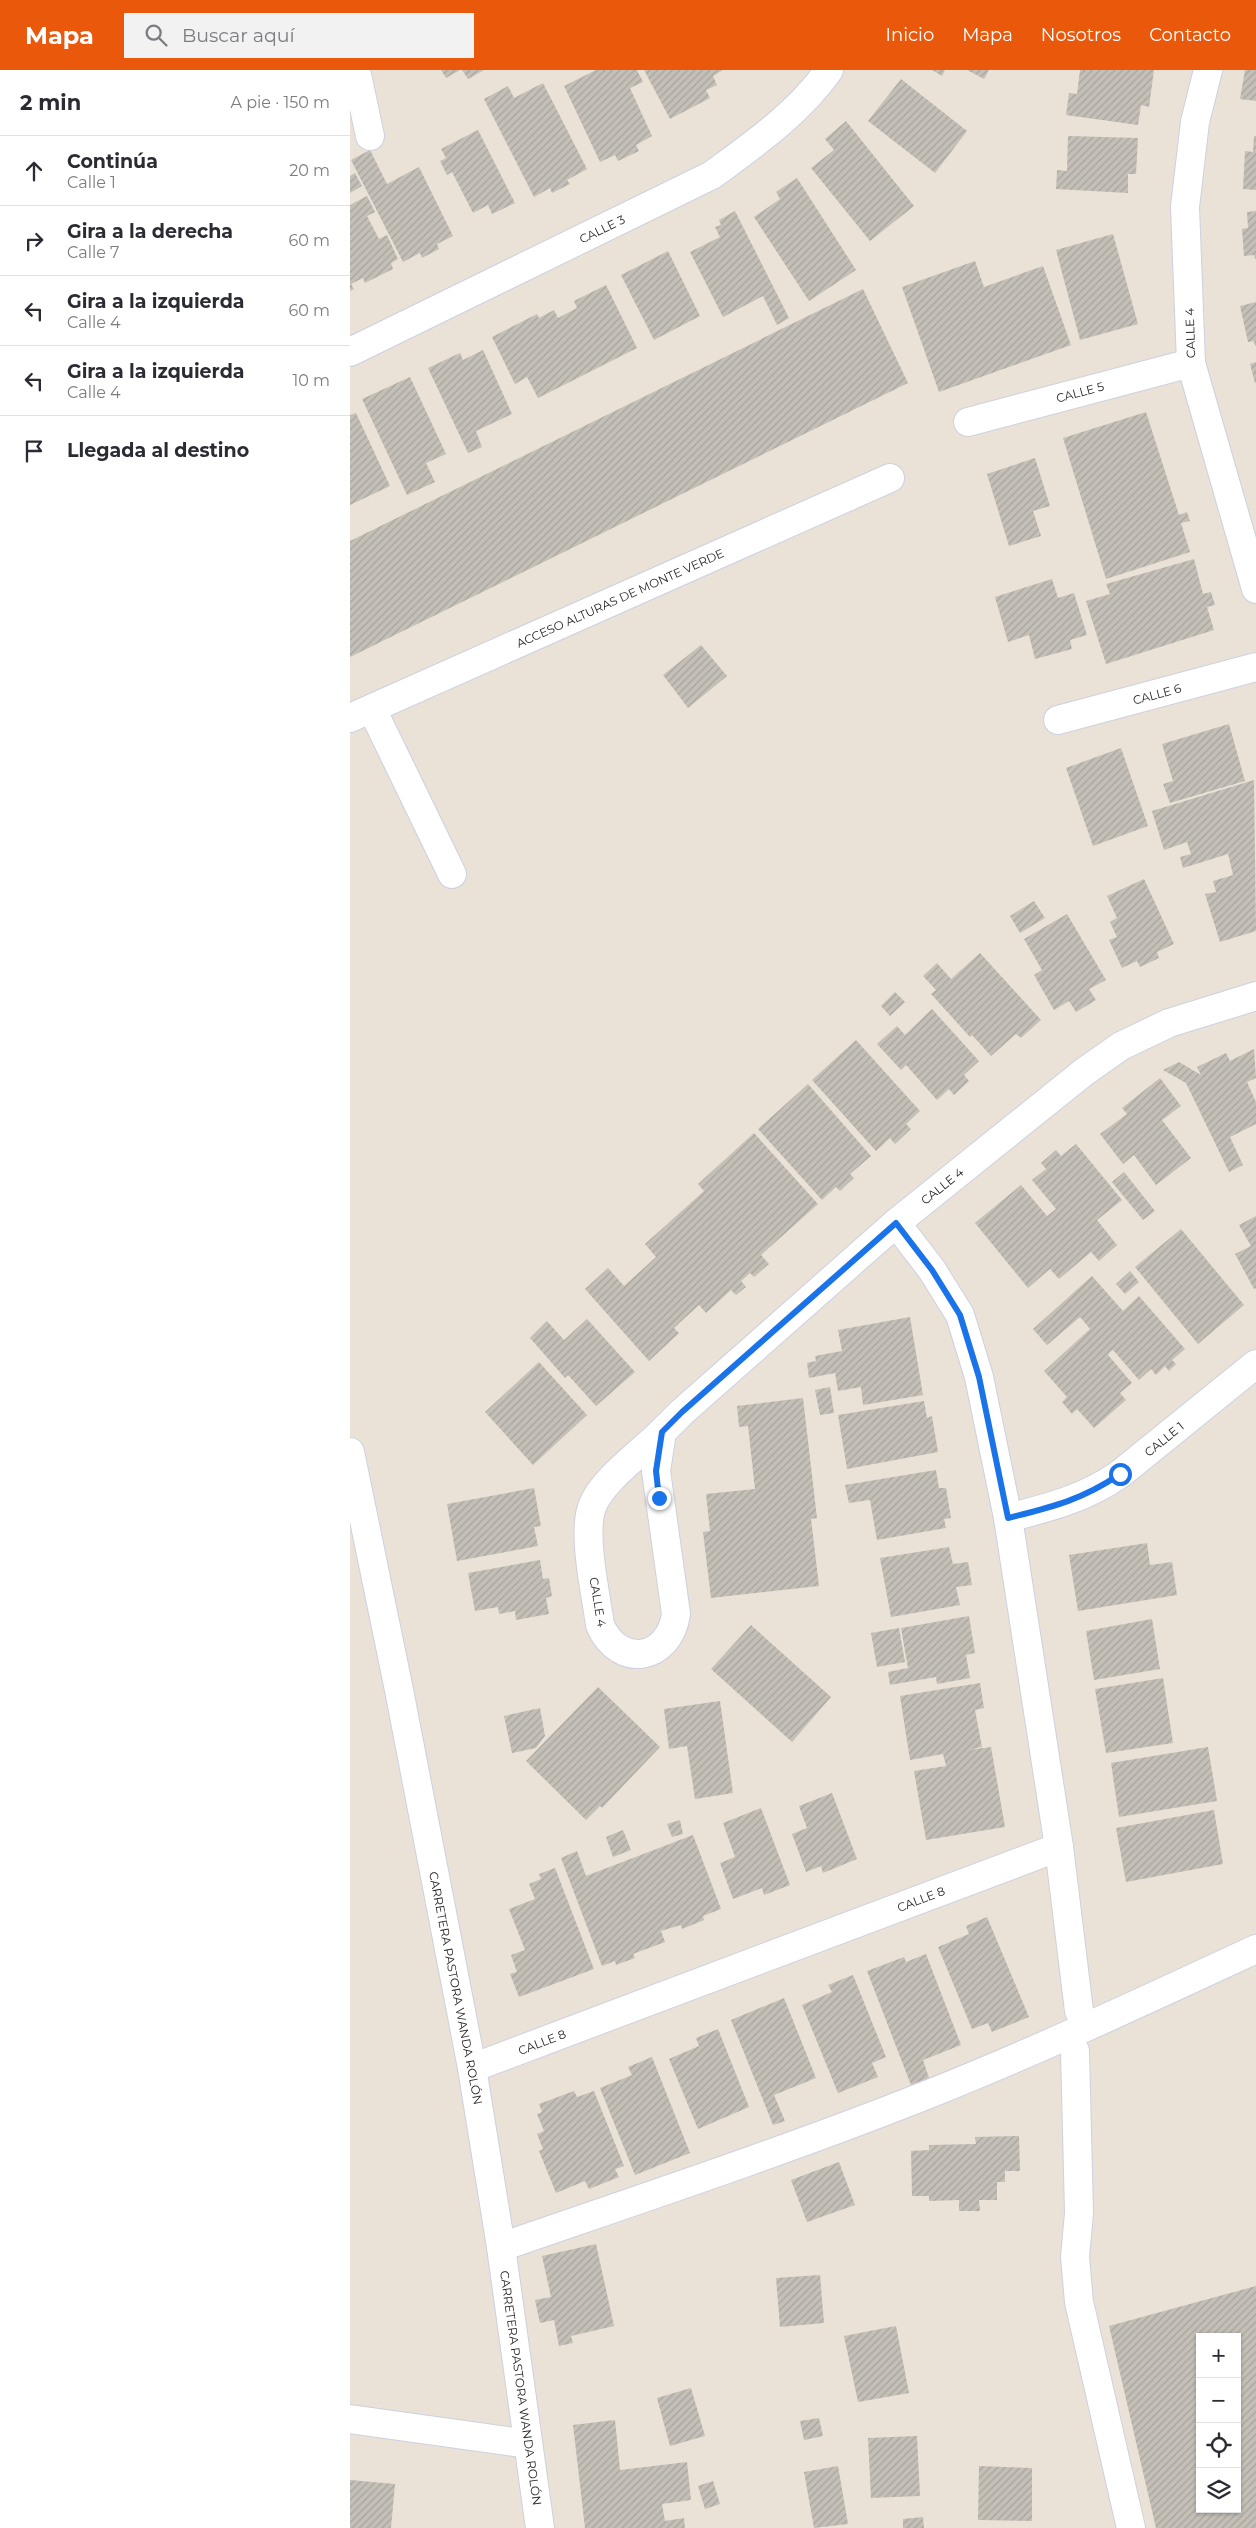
<!DOCTYPE html>
<html lang="es">
<meta charset="utf-8">
<style>
:root{--surface:#fff;--page:#f2f2f3;--text:#2b2b33;--muted:#7c7c81;--line:#e1e1e2;--accent:#ea580c}
body{margin:0;font-family:Montserrat,sans-serif;background:var(--page);color:var(--text)}
.controls{position:absolute;right:15px;bottom:15px;display:grid;overflow:hidden;border-radius:0px;box-shadow:0 1px 4px #0004}
.controls button{width:45px;height:45px;display:grid;place-items:center;padding:0;border:0;border-bottom:1px solid var(--line);background:var(--surface);color:var(--text);font:25px sans-serif}
.stop{position:absolute;width:15px;height:15px;margin:-11px;border:4px solid #1a73e8;border-radius:50%;background:#fff}
.stop.end{background:#1a73e8;border-color:#fff;box-shadow:0 1px 5px #0008}
.list{margin:0;padding:0;list-style:none}
h2{display:flex;justify-content:space-between;align-items:center;height:65px;margin:0;padding:0 20px;font-size:21px}
h2 small{font-size:16px;font-weight:400;color:var(--muted)}
.list li{display:grid;grid-template-columns:32px 1fr auto;gap:15px;align-items:center;box-sizing:border-box;height:70px;padding:0 20px;border-top:1px solid var(--line)}
.list b{display:block;font-size:19px;white-space:nowrap}
.list p{margin:0;font-size:16px;white-space:nowrap;color:var(--muted)}
.list em{font-size:16px;font-style:normal;color:var(--muted)}
.icon{flex:none;width:28px;height:28px;fill:none;stroke:currentColor;stroke-width:2;stroke-linecap:round;stroke-linejoin:round}
.map{position:relative;flex:none;width:906px;height:2458px;overflow:hidden}
header{display:flex;align-items:center;gap:30px;box-sizing:border-box;height:70px;padding:0 25px;background:var(--accent);color:#fff}
header strong{font-size:24px}
nav{display:flex;gap:28px;margin-inline-start:auto;font-size:18px}
.search{width:350px;height:45px;background:var(--page);display:flex;align-items:center;gap:12px;box-sizing:border-box;padding:0 18px;border-radius:0px;color:var(--muted);font-size:19px}
main{display:flex}
aside{flex:1;background:var(--surface)}
.map>svg:first-child{display:block}
.building{fill:url(#building-hatch);fill-rule:evenodd}
.lines{fill:none;stroke-linecap:round;stroke-linejoin:round}
.minor-casing{stroke:#cdd0e0;stroke-width:30}
.minor{stroke:#fff;stroke-width:28}
.route{stroke:#1a73e8;stroke-width:6}
.labels{text-anchor:middle;dominant-baseline:central;stroke-width:4;stroke-linejoin:round;paint-order:stroke}
.street-label{font-size:12px;fill:#262626;stroke:#fff}
</style>
<header>
<strong>Mapa</strong>
<div class="search"><svg class="icon" aria-label="search" viewBox="0 0 24 24"><circle cx="10" cy="10" r="6"/><path d="M15 15l6 6"/></svg>Buscar aquí</div>
<nav><a>Inicio</a><a>Mapa</a><a>Nosotros</a><a>Contacto</a></nav>
</header>
<main>
<aside>
<h2>2 min<small>A pie · 150 m</small></h2>
<ul class="list">
<li><svg class="icon" aria-label="ahead" viewBox="0 0 24 24"><path d="M12 20V5M6 11l6-6 6 6"/></svg><div><b>Continúa</b><p>Calle 1</p></div><em>20 m</em></li>
<li><svg class="icon" aria-label="right" viewBox="0 0 24 24"><path d="M7 20v-9h11M14 6l5 5-5 5"/></svg><div><b>Gira a la derecha</b><p>Calle 7</p></div><em>60 m</em></li>
<li><svg class="icon" aria-label="left" viewBox="0 0 24 24"><path d="M17 20v-9H6M10 6l-5 5 5 5"/></svg><div><b>Gira a la izquierda</b><p>Calle 4</p></div><em>60 m</em></li>
<li><svg class="icon" aria-label="left" viewBox="0 0 24 24"><path d="M17 20v-9H6M10 6l-5 5 5 5"/></svg><div><b>Gira a la izquierda</b><p>Calle 4</p></div><em>10 m</em></li>
<li><svg class="icon" aria-label="arrive" viewBox="0 0 24 24"><path d="M6 21V4h12l-3 4 3 4H6"/></svg><div><b>Llegada al destino</b></div></li>
</ul>
</aside>
<div class="map">
<svg width="906" height="2458" viewBox="0 0 906 2458">
<defs>
<pattern id="building-hatch" width="6" height="6" patternUnits="userSpaceOnUse" patternTransform="scale(1.25)"><rect width="6" height="6" fill="#c4bfb7"/><path d="M-1 1l2-2M0 6l6-6M5 7l2-2" fill="none" stroke="#a8a49d"/></pattern>
</defs>
<rect width="100%" height="100%" fill="#eae2d7"/>
<!-- building -->
<g class="building">
<path d="M91,0H110L96,8Z"/>
<path d="M112,0H134L118,9Z"/>
<path d="M246,0H287L293,12L280,18L302,66L286,75L289,81L268,91L265,85L250,92L214,16Z"/>
<path d="M294,0H373L363,6L367,15L356,20L360,28L320,49Z"/>
<path d="M582,0H595L592,6Z"/>
<path d="M617,0H639L634,9Z"/>
<path d="M730,0H804L799,37L791,35L788,55L716,45L719,23L727,24Z"/>
<path d="M895,0H906V31L890,29Z"/>
<path d="M551,9L617,61L585,103L518,51Z"/>
<path d="M193,13L237,99L217,110L220,114L202,123L200,118L184,127L134,29L158,16L164,28Z"/>
<path d="M496,51L564,136L520,171L461,98L484,80L475,69Z"/>
<path d="M128,60L165,133L142,144L138,135L123,143L102,102L97,105L90,91L96,88L91,79Z"/>
<path d="M718,66L788,68L786,104H778V123L706,119L707,100L717,101Z"/>
<path d="M904,66H906V120L893,119L895,81L903,82Z"/>
<path d="M20,80L37,114L69,97L103,166L87,174L89,179L72,188L70,183L53,192L1,90Z"/>
<path d="M5,103L12,116L0,123V106Z"/>
<path d="M447,108L506,200L459,231L404,147L430,129L426,122Z"/>
<path d="M17,126L25,142L17,146L29,169L37,165L48,189L41,193L43,199L15,213L13,208L1,214L4,219L0,221V135Z"/>
<path d="M385,141L439,248L427,255L413,226L373,247L340,182L370,167L365,157L371,155L369,150Z"/>
<path d="M906,141V189H905L904,185L894,186L892,159L898,158L897,142Z"/>
<path d="M763,164L788,254L730,270L706,180Z"/>
<path d="M318,181L350,246L304,270L271,205Z"/>
<path d="M625,191L634,217L693,196L721,275L589,322L552,217Z"/>
<path d="M256,215L287,278L188,328L177,307L165,314L142,267L187,244L189,248L204,240L208,248L227,238L224,231Z"/>
<path d="M513,219L558,313L0,587V471Z"/>
<path d="M906,232V276H905L904,271L898,272L890,236Z"/>
<path d="M133,280L162,344L126,361L132,377L118,383L78,298L110,283L113,290Z"/>
<path d="M906,292V313H905L900,294Z"/>
<path d="M60,307L96,384L76,393L85,412L57,425L12,329Z"/>
<path d="M796,342L829,445L837,442L840,451L831,453L840,482L756,509L713,368Z"/>
<path d="M6,343L40,416L0,435V345Z"/>
<path d="M685,388L700,436L683,441L691,466L659,476L637,404Z"/>
<path d="M844,489L853,524L861,522L865,535L857,537L864,560L756,594L736,531L760,524L756,514Z"/>
<path d="M702,509L708,528L724,523L737,565L720,570L722,579L685,589L679,565L658,572L645,527Z"/>
<path d="M351,575L377,606L338,638L313,605Z"/>
<path d="M879,654L895,711L820,733L813,714L823,711L812,674Z"/>
<path d="M771,678L798,756L743,776L716,698Z"/>
<path d="M904,710L906,861L870,872L855,824L866,822L863,811L883,805L878,784L833,798L830,787L841,784L837,772L814,780L802,741Z"/>
<path d="M794,809L824,874L807,882L809,888L790,897L787,891L772,898L759,870L767,867L760,852L767,848L757,826Z"/>
<path d="M684,831L695,848L670,863L660,846Z"/>
<path d="M717,844L756,910L739,919L746,930L726,942L719,931L704,940L684,905L692,900L674,869Z"/>
<path d="M630,883L691,950L671,968L666,964L641,986L622,965L620,967L581,924L586,920L573,906L587,893L601,909Z"/>
<path d="M545,922L555,932L540,946L531,936Z"/>
<path d="M582,939L629,991L614,1005L619,1011L604,1025L599,1019L587,1030L556,995L551,1000L527,974L547,956L555,965Z"/>
<path d="M506,970L570,1041L556,1054L561,1059L545,1074L540,1068L526,1081L462,1010Z"/>
<path d="M904,979L906,1008L897,1012L906,1032V1054L880,1067L893,1095L879,1102L836,1013L813,1000L829,992L851,1005L847,997L876,983L880,991Z"/>
<path d="M810,1008L831,1036L812,1050L841,1088L806,1115L784,1085L773,1094L750,1064L777,1044L772,1038Z"/>
<path d="M458,1014L521,1086L500,1104L504,1108L490,1121L486,1117L472,1130L408,1059Z"/>
<path d="M404,1063L468,1134L411,1185L419,1194L404,1207L400,1203L391,1211L396,1217L386,1225L381,1220L356,1243L349,1235L324,1258L329,1263L299,1291L235,1219L258,1198L274,1216L306,1187L295,1174L354,1121L348,1114Z"/>
<path d="M726,1074L772,1130L747,1150L767,1175L749,1191L741,1182L709,1209L700,1199L678,1218L625,1153L671,1115L697,1146L706,1139L682,1110L696,1099L691,1093L706,1080L711,1086Z"/>
<path d="M774,1102L805,1141L793,1150L762,1112Z"/>
<path d="M906,1146V1218L904,1219L885,1184L901,1176L889,1155Z"/>
<path d="M831,1159L894,1235L848,1274L785,1197Z"/>
<path d="M780,1201L789,1212L775,1224L766,1214Z"/>
<path d="M742,1206L773,1241L789,1226L835,1279L822,1290L826,1294L819,1301L815,1296L806,1305L801,1299L789,1310L763,1280L760,1282L758,1285L782,1313L770,1323L776,1330L744,1358L727,1339L722,1344L712,1332L717,1327L694,1301L740,1259L730,1247L697,1275L683,1259Z"/>
<path d="M560,1247L573,1325L513,1335L511,1317L488,1321L485,1303L459,1308L457,1293L466,1291L465,1286L492,1281L488,1260Z"/>
<path d="M237,1249L285,1302L246,1336L218,1305L215,1308L180,1268L197,1251L214,1270Z"/>
<path d="M189,1292L237,1345L183,1395L135,1342Z"/>
<path d="M480,1317L484,1343L470,1345L465,1320Z"/>
<path d="M453,1328L467,1448L461,1449L469,1516L361,1528L353,1462L360,1461L356,1424L405,1419L398,1356L389,1357L387,1336Z"/>
<path d="M574,1331L577,1348L582,1346L588,1382L497,1399L488,1345Z"/>
<path d="M586,1400L589,1418H596L601,1448L594,1449L596,1458L527,1470L520,1430L499,1433L495,1415Z"/>
<path d="M184,1418L191,1456L184,1457L188,1476L107,1491L97,1434Z"/>
<path d="M797,1473L800,1495L822,1492L827,1525L728,1541L719,1485Z"/>
<path d="M599,1477L603,1494L618,1492L622,1515L606,1517L610,1535L541,1547L530,1488Z"/>
<path d="M190,1490L193,1509L199,1508L202,1526L196,1528L199,1544L166,1550L165,1541L149,1544L148,1537L125,1541L118,1503Z"/>
<path d="M619,1546L625,1583L616,1585L620,1608L587,1614L586,1607L540,1615L538,1602L558,1598L551,1558Z"/>
<path d="M802,1549L810,1599L744,1610L736,1561Z"/>
<path d="M401,1555L481,1627L442,1672L361,1599Z"/>
<path d="M549,1558L555,1592L527,1597L521,1563Z"/>
<path d="M813,1608L823,1673L756,1683L745,1619Z"/>
<path d="M630,1613L634,1638L625,1640L632,1677L618,1680L641,1677L655,1757L576,1770L564,1701L596,1696L593,1684L560,1690L550,1626Z"/>
<path d="M248,1617L310,1677L252,1738L250,1736L236,1750L176,1691Z"/>
<path d="M370,1631L383,1723L345,1729L337,1676L319,1679L314,1639Z"/>
<path d="M190,1638L195,1666L186,1678L162,1683L154,1646Z"/>
<path d="M858,1677L867,1731L769,1747L761,1693Z"/>
<path d="M482,1723L507,1789L473,1803L471,1796L456,1802L442,1764L457,1758L449,1736Z"/>
<path d="M411,1738L440,1815L414,1825L412,1818L383,1829L370,1793L385,1787L373,1753Z"/>
<path d="M864,1740L873,1794L776,1812L766,1758Z"/>
<path d="M330,1750L333,1764L322,1767L317,1754Z"/>
<path d="M273,1760L281,1780L263,1787L256,1767Z"/>
<path d="M343,1765L371,1839L353,1846L354,1850L332,1859L331,1855L311,1861L315,1872L283,1884L285,1888L266,1895L265,1891L252,1896L211,1788L227,1781L236,1806Z"/>
<path d="M205,1798L244,1899L169,1927L160,1904L167,1902L161,1885L175,1880L159,1839L185,1829L179,1814L191,1809L189,1804Z"/>
<path d="M637,1847L679,1947L642,1962L638,1953L622,1959L588,1877L619,1864L616,1856Z"/>
<path d="M576,1884L611,1975L573,1990L579,2008L561,2015L517,1901L554,1887L556,1892Z"/>
<path d="M503,1905L536,1987L522,1993L528,2007L488,2023L452,1935L482,1922L478,1915Z"/>
<path d="M434,1928L466,2008L424,2025L435,2051L423,2055L381,1950Z"/>
<path d="M368,1959L399,2037L348,2059L319,1989L349,1976L346,1968Z"/>
<path d="M302,1987L340,2083L285,2105L250,2018L282,2005L278,1997Z"/>
<path d="M224,2021L227,2027L244,2021L274,2096L265,2099L269,2107L239,2119L235,2111L206,2123L189,2081L193,2079L187,2064L194,2061L187,2044L192,2042L189,2034Z"/>
<path d="M669,2066L670,2101H655V2112H647V2130H629L630,2141H609V2130L579,2131V2126H562L561,2081L579,2080V2075L626,2074L625,2067Z"/>
<path d="M489,2092L505,2135L457,2152L441,2110Z"/>
<path d="M246,2174L264,2256L221,2266L223,2273L209,2276L204,2250L190,2253L185,2230L201,2227L192,2186Z"/>
<path d="M470,2205L474,2253L430,2257L426,2208Z"/>
<path d="M906,2216V2458H806L759,2256ZM850,2267H887V2439H850Z"/>
<path d="M546,2256L559,2323L508,2332L494,2266Z"/>
<path d="M341,2318L355,2366L320,2376L307,2328Z"/>
<path d="M469,2348L473,2366L454,2370L450,2351Z"/>
<path d="M265,2350L270,2400L337,2392L341,2430L312,2434L315,2451L334,2448L335,2458H235L223,2355Z"/>
<path d="M567,2366L570,2426L521,2428L518,2368Z"/>
<path d="M488,2396L498,2454L464,2458L454,2402Z"/>
<path d="M629,2396L682,2398V2451L628,2450Z"/>
<path d="M0,2410L45,2414L41,2458H0Z"/>
<path d="M363,2411L370,2434L355,2439L348,2416Z"/>
<path d="M573,2447L574,2458H553V2449Z"/>
</g>
<g class="lines">
<!-- minor casing -->
<g class="minor-casing">
<g id="minor">
<path d="M6,0L20,66"/>
<path d="M858,0L845,52L835,137L841,293L906,519"/>
<path d="M0,282L362,105C404,74 449,43 479,0"/>
<path d="M618,352L841,293"/>
<path d="M22,639L102,804"/>
<path d="M0,648L540,408"/>
<path d="M708,650L906,597"/>
<path d="M546,1153L582,1200L610,1245L629,1307L658,1448L709,1777L729,1941"/>
<path d="M312,1362L332,1342L546,1153L734,1002L771,976L819,953L906,926"/>
<path d="M312,1362L306,1401L326,1544C319,1591 269,1599 250,1555C246,1525 232,1464 242,1437C251,1411 292,1382 312,1362Z"/>
<path d="M0,1382L49,1620L122,1998L151,2177L190,2458"/>
<path d="M658,1448C700,1437 734,1429 770,1404L906,1294"/>
<path d="M725,1981L729,2143L725,2187L729,2232L781,2458"/>
<path d="M122,1998L709,1777"/>
<path d="M151,2177C293,2128 435,2081 574,2026C687,1981 796,1930 906,1879"/>
<path d="M0,2349L178,2374"/>
</g>
</g>
<!-- minor -->
<use href="#minor" class="minor"/>
</g>
<g class="lines">
<!-- route -->
<path class="route" d="M309,1428L306,1401L312,1362L332,1342L546,1153L582,1200L610,1245L629,1307L658,1448C702,1437 732,1430 770,1404"/>
</g>
<g class="labels">
<!-- street labels -->
<g class="street-label">
<text transform="translate(252 159) rotate(-26)">CALLE 3</text>
<text transform="translate(840 263) rotate(-92)">CALLE 4</text>
<text transform="translate(730 322) rotate(-15)">CALLE 5</text>
<text transform="translate(270 528) rotate(-24)">ACCESO ALTURAS DE MONTE VERDE</text>
<text transform="translate(807 624) rotate(-15)">CALLE 6</text>
<text transform="translate(592 1116) rotate(-39)">CALLE 4</text>
<text transform="translate(814 1369) rotate(-39)">CALLE 1</text>
<text transform="translate(248 1532) rotate(80)">CALLE 4</text>
<text transform="translate(571 1829) rotate(-21)">CALLE 8</text>
<text transform="translate(106 1918) rotate(79)">CARRETERA PASTORA WANDA ROLÓN</text>
<text transform="translate(192 1972) rotate(-21)">CALLE 8</text>
<text transform="translate(171 2318) rotate(82)">CARRETERA PASTORA WANDA ROLÓN</text>
</g>
</g>
</svg>
<div class="controls">
<button>+</button>
<button>−</button>
<button><svg class="icon" aria-label="locate" viewBox="0 0 24 24"><circle cx="12" cy="12" r="6"/><path d="M12 2v4M12 18v4M2 12h4M18 12h4"/></svg></button>
<button><svg class="icon" aria-label="layers" viewBox="0 0 24 24"><path d="M12 4l9 5-9 5-9-5zM3 14l9 5 9-5"/></svg></button>
</div>
<div class="stop" style="left:770px;top:1404px"></div>
<div class="stop end" style="left:309px;top:1428px"></div>
</div>
</main>
